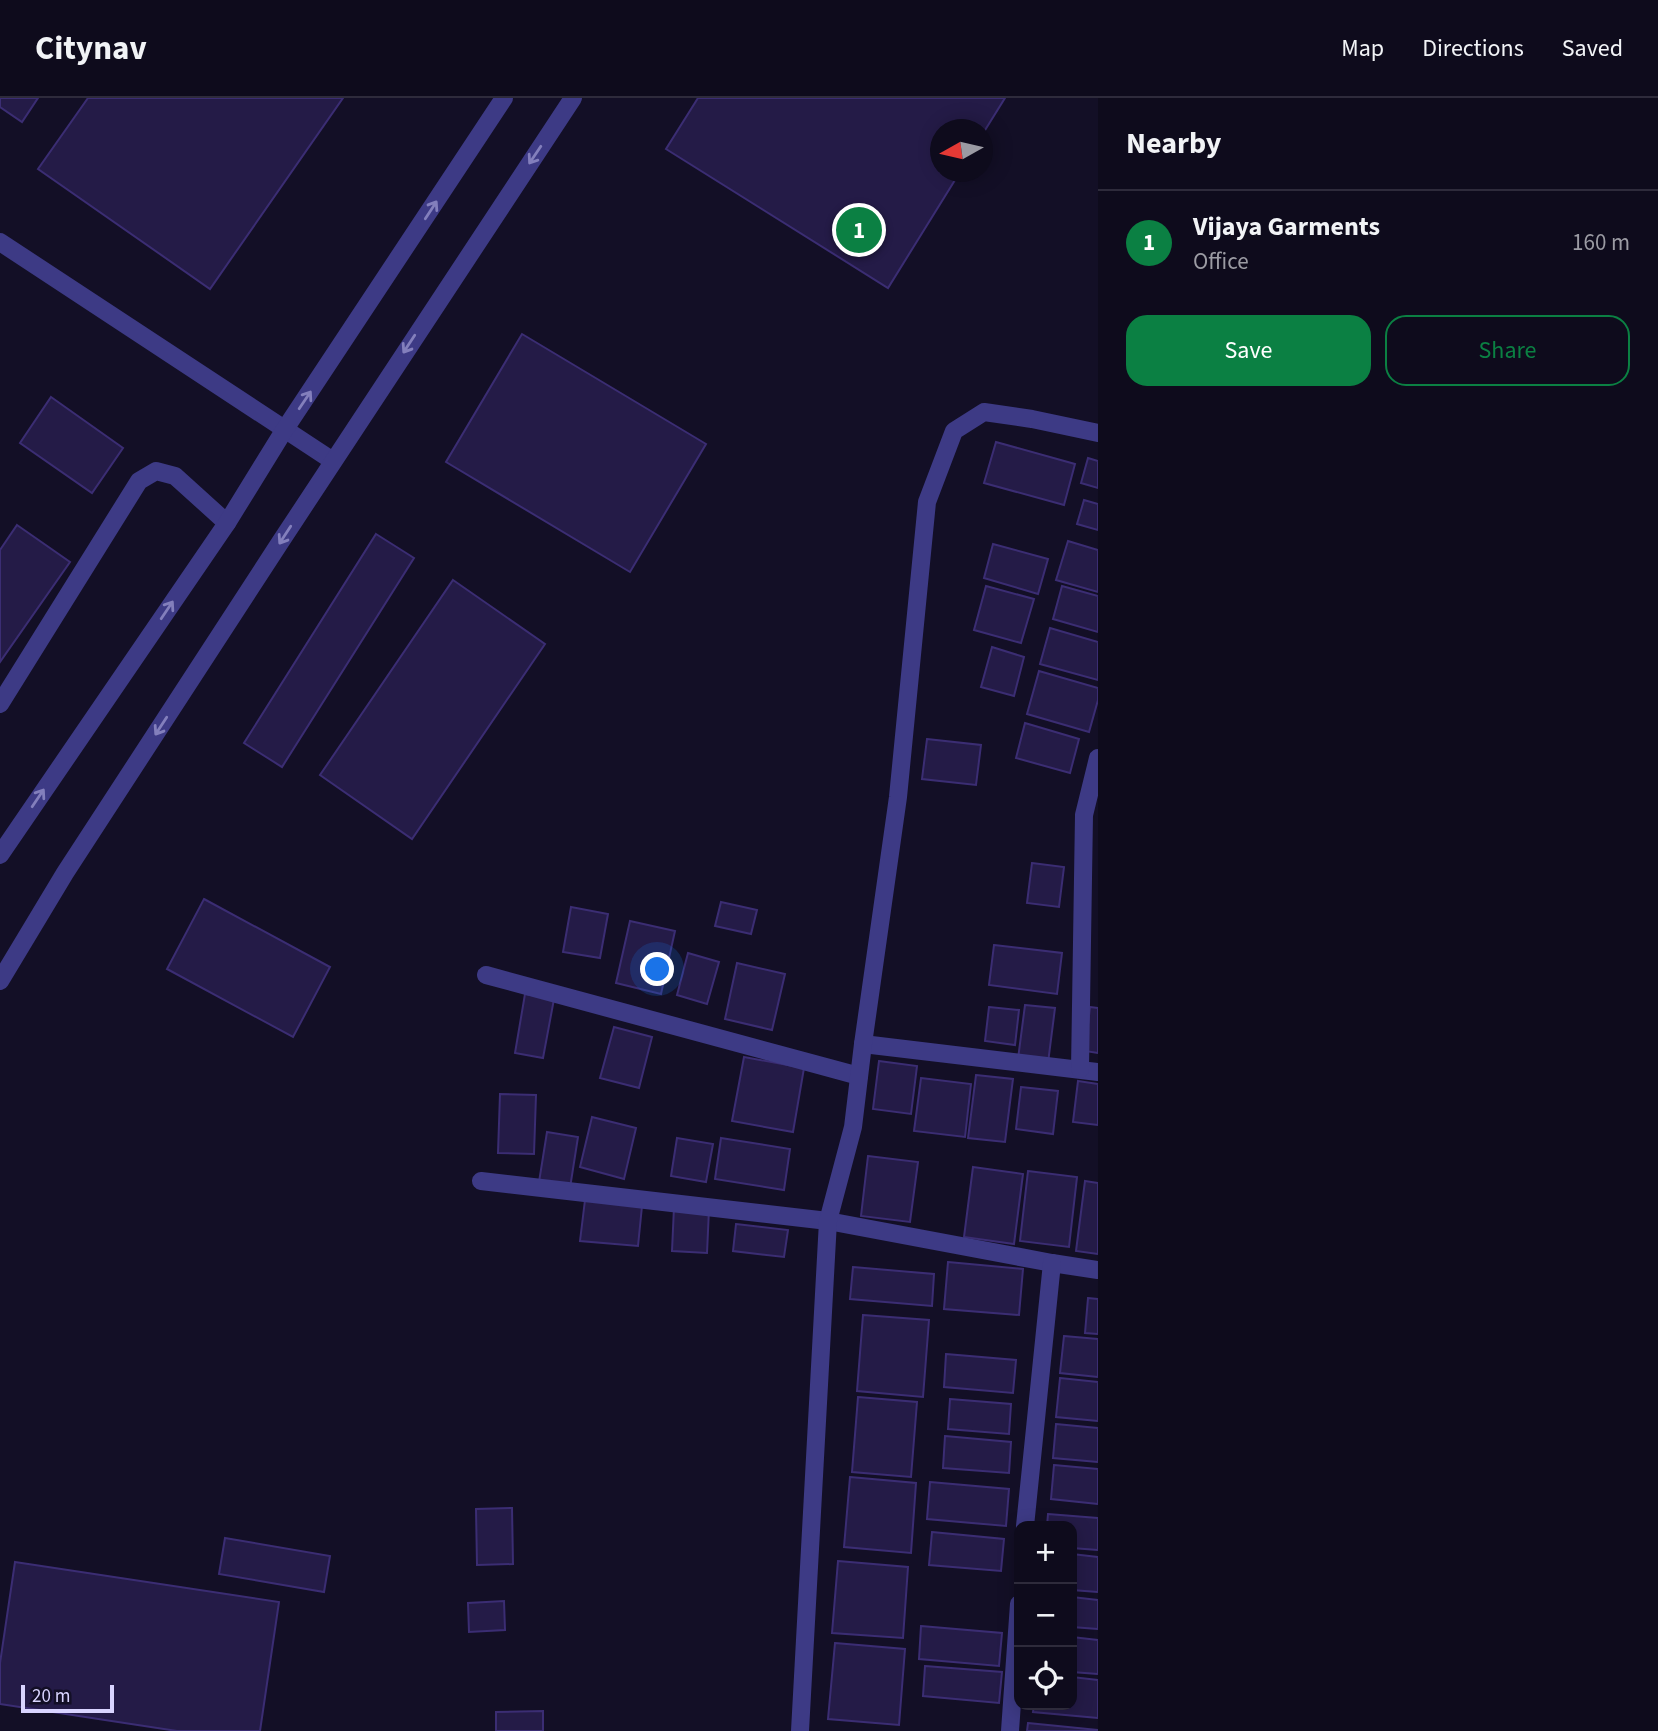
<!DOCTYPE html>
<meta charset="utf-8">
<style>
:root{--surface:#0e0b1c;--page:#171425;--text:#f1f3f6;--muted:#9b9ba3;--line:#2e2b3b;--accent:#0b8043}
body{margin:0;font-family:"Source Sans 3",sans-serif;background:var(--page);color:var(--text)}
.controls{position:absolute;right:21px;bottom:21px;display:grid;overflow:hidden;border-radius:14px;box-shadow:0 4px 18px #0003}
.controls button{width:63px;height:63px;display:grid;place-items:center;padding:0;border:0;border-bottom:2px solid var(--line);background:var(--surface);color:var(--text);font:35px sans-serif}
.compass{position:absolute;left:930px;top:21px;width:63px;height:63px;border-radius:50%;background:var(--surface);box-shadow:0 4px 18px #0003;rotate:262deg}
.scale{position:absolute;left:21px;bottom:18px;width:93px;box-sizing:border-box;padding-left:7px;border:4px solid #d9d4ff;border-top:0;font-size:19px;line-height:24px;white-space:nowrap;color:#d9d4ff;-webkit-text-stroke:5px #130f26;paint-order:stroke}
.you{position:absolute;left:658px;top:872px;width:24px;height:24px;margin:-18px;border:5px solid #fff;border-radius:50%;background:#1a73e8;box-shadow:0 0 0 10px #1a73e833}
.badge{display:grid;place-items:center;width:46px;height:46px;border-radius:50%;background:var(--accent);color:#fff;font-size:23px;font-weight:700}
.pin{position:absolute;translate:-50% -50%;border:4px solid #fff;box-shadow:0 2px 7px #0006}
.list{margin:0;padding:0;list-style:none}
h2{display:flex;justify-content:space-between;align-items:center;height:91px;margin:0;padding:0 28px;font-size:30px}
h2 small{font-size:23px;font-weight:400;color:var(--muted)}
.list li{display:grid;grid-template-columns:46px 1fr auto;gap:21px;align-items:center;box-sizing:border-box;height:105px;padding:0 28px;border-top:2px solid var(--line)}
.list b{display:block;font-size:26px;white-space:nowrap}
.list p{margin:0;font-size:23px;white-space:nowrap;color:var(--muted)}
.list em{font-size:23px;font-style:normal;color:var(--muted)}
.actions{display:flex;gap:14px;padding:21px 28px}
.actions a{flex:1;padding:16px 0;border:2px solid var(--accent);border-radius:21px;text-align:center;font-size:24px;color:var(--accent)}
.actions .main{background:var(--accent);color:#fff}
.icon{flex:none;width:38px;height:38px;fill:none;stroke:currentColor;stroke-width:2;stroke-linecap:round;stroke-linejoin:round}
.map{position:relative;flex:none;width:1098px;height:1633px;overflow:hidden}
header{display:flex;align-items:center;gap:42px;box-sizing:border-box;height:98px;padding:0 35px;background:var(--surface);border-bottom:2px solid var(--line)}
header strong{font-size:33px}
nav{display:flex;gap:38px;margin-inline-start:auto;font-size:24px}
main{display:flex}
aside{flex:1;background:var(--surface)}
.map>svg:first-child{display:block}
.building{fill:#241b47;stroke:#3b2d73;stroke-width:2}
.lines{fill:none;stroke-linecap:round;stroke-linejoin:round}
.minor{stroke:#3d3a85;stroke-width:18}
.oneway{stroke:#837fbc}
</style>
<header>
<strong>Citynav</strong>
<nav><a>Map</a><a>Directions</a><a>Saved</a></nav>
</header>
<main>
<div class="map">
<svg width="1098" height="1633" viewBox="0 0 1098 1633">
<rect width="100%" height="100%" fill="#130f26"/>
<!-- building -->
<g class="building">
<path d="M0,0H38L22,24L0,9Z"/>
<path d="M88,0H343L210,191L38,71Z"/>
<path d="M698,0H1005L982,37V32H940V74H960L888,190L666,51Z"/>
<path d="M522,236L706,346L630,474L446,364Z"/>
<path d="M51,299L123,350L92,395L20,345Z"/>
<path d="M996,344L1075,366L1064,407L984,385Z"/>
<path d="M1088,360L1098,363V390L1081,385Z"/>
<path d="M1084,402L1098,406V432L1077,426Z"/>
<path d="M17,427L70,464L0,564V452Z"/>
<path d="M376,436L414,460L282,669L244,645Z"/>
<path d="M1068,443L1098,452V494L1056,482Z"/>
<path d="M993,446L1048,461L1038,496L984,480Z"/>
<path d="M453,482L545,546L412,741L320,677Z"/>
<path d="M986,488L1034,501L1021,545L974,532Z"/>
<path d="M1062,488L1098,498V534L1053,521Z"/>
<path d="M1050,530L1098,544V582L1040,566Z"/>
<path d="M992,549L1024,559L1014,598L981,589Z"/>
<path d="M1039,573L1098,590V602L1089,634L1027,616Z"/>
<path d="M1025,625L1079,641L1070,675L1016,660Z"/>
<path d="M927,641L981,647L976,687L922,681Z"/>
<path d="M1032,765L1064,769L1059,809L1027,805Z"/>
<path d="M204,801L330,869L293,939L167,871Z"/>
<path d="M721,804L757,812L751,836L715,828Z"/>
<path d="M571,809L608,816L600,860L563,854Z"/>
<path d="M630,823L675,833L661,896L616,885Z"/>
<path d="M994,847L1062,855L1057,896L989,887Z"/>
<path d="M688,855L719,864L707,906L677,897Z"/>
<path d="M737,865L785,876L772,932L725,921Z"/>
<path d="M525,896L554,901L543,960L515,955Z"/>
<path d="M1025,907L1055,910L1048,965L1018,961Z"/>
<path d="M989,909L1019,912L1015,947L985,943Z"/>
<path d="M1090,909L1098,910V955L1085,953Z"/>
<path d="M614,929L652,939L639,990L600,980Z"/>
<path d="M744,959L804,970L793,1034L732,1023Z"/>
<path d="M879,963L917,968L911,1016L873,1011Z"/>
<path d="M976,977L1013,981L1005,1044L968,1040Z"/>
<path d="M921,980L971,986L965,1039L914,1033Z"/>
<path d="M1078,983L1098,986V1027L1073,1024Z"/>
<path d="M1021,989L1058,993L1053,1036L1016,1031Z"/>
<path d="M500,996L536,997L534,1056L498,1055Z"/>
<path d="M592,1019L636,1030L624,1081L580,1069Z"/>
<path d="M547,1034L578,1039L570,1090L539,1084Z"/>
<path d="M677,1040L713,1046L706,1084L671,1078Z"/>
<path d="M721,1040L790,1051L784,1092L715,1081Z"/>
<path d="M868,1058L918,1064L910,1124L861,1118Z"/>
<path d="M973,1069L1023,1076L1014,1146L964,1139Z"/>
<path d="M1028,1073L1077,1079L1069,1149L1020,1143Z"/>
<path d="M1085,1083L1098,1085V1156L1076,1153Z"/>
<path d="M585,1102L642,1108L638,1148L580,1143Z"/>
<path d="M674,1109L709,1111L707,1155L672,1153Z"/>
<path d="M736,1126L788,1132L784,1159L733,1153Z"/>
<path d="M948,1164L1023,1171L1019,1217L944,1211Z"/>
<path d="M853,1169L934,1176L932,1208L850,1201Z"/>
<path d="M1088,1200L1098,1201V1236L1085,1235Z"/>
<path d="M863,1217L929,1222L923,1299L857,1293Z"/>
<path d="M1064,1238L1098,1241V1279L1060,1275Z"/>
<path d="M946,1256L1016,1262L1013,1295L944,1289Z"/>
<path d="M1060,1280L1098,1284V1323L1056,1319Z"/>
<path d="M858,1299L917,1304L911,1379L852,1374Z"/>
<path d="M950,1301L1011,1306L1009,1336L948,1331Z"/>
<path d="M1056,1326L1098,1330V1364L1053,1360Z"/>
<path d="M945,1338L1011,1344L1009,1375L943,1370Z"/>
<path d="M1054,1367L1098,1371V1406L1051,1401Z"/>
<path d="M850,1379L916,1385L911,1455L844,1449Z"/>
<path d="M930,1384L1009,1391L1006,1428L927,1421Z"/>
<path d="M512,1410L513,1466L477,1467L476,1411Z"/>
<path d="M1048,1416L1098,1420V1452L1072,1450V1428H1047Z"/>
<path d="M932,1434L1004,1441L1001,1473L929,1467Z"/>
<path d="M225,1440L330,1458L324,1494L219,1476Z"/>
<path d="M1072,1456L1098,1459V1494L1072,1492Z"/>
<path d="M838,1463L908,1469L903,1540L832,1535Z"/>
<path d="M15,1464L279,1504L260,1633H177L0,1606V1565Z"/>
<path d="M1072,1499L1098,1502V1531L1072,1529Z"/>
<path d="M504,1503L505,1532L469,1534L468,1505Z"/>
<path d="M921,1528L1002,1535L999,1568L919,1561Z"/>
<path d="M1072,1539L1098,1542V1576L1072,1574Z"/>
<path d="M835,1545L905,1551L899,1627L828,1621Z"/>
<path d="M925,1568L1002,1574L999,1605L923,1598Z"/>
<path d="M1072,1579L1098,1582V1620L1033,1614L1034,1607H1072Z"/>
<path d="M543,1613V1633H496V1614Z"/>
<path d="M1028,1625L1098,1632V1633H1027Z"/>
</g>
<g class="lines">
<!-- minor -->
<g class="minor">
<path d="M0,144L333,363"/>
<path d="M0,606L139,383L156,373L175,378L227,425"/>
<path d="M0,757L227,425L285,331L504,0"/>
<path d="M486,877L859,978"/>
<path d="M0,883L65,775L281,443L573,0"/>
<path d="M863,946L1098,974"/>
<path d="M1080,971L1084,717L1098,660"/>
<path d="M481,1083L828,1123L1052,1165L1098,1172"/>
<path d="M1025,1428L1052,1165"/>
<path d="M800,1633L828,1123L853,1029L863,946L898,699L927,404L954,333L984,314L1032,321L1098,335"/>
<path d="M1010,1633L1019,1506"/>
</g>
</g>
<!-- one-way arrows -->
<defs><path id="oneway-shaft" d="M-6 0H5M1.5-3L5.5 0L1.5 3" fill="none" stroke-width="1.6" stroke-linecap="round" stroke-linejoin="round" transform="scale(1.75)"/></defs>
<g class="oneway">
<use href="#oneway-shaft" transform="translate(535 57) rotate(124)"/>
<use href="#oneway-shaft" transform="translate(431 112) rotate(-57)"/>
<use href="#oneway-shaft" transform="translate(409 246) rotate(123)"/>
<use href="#oneway-shaft" transform="translate(305 302) rotate(-56)"/>
<use href="#oneway-shaft" transform="translate(285 437) rotate(123)"/>
<use href="#oneway-shaft" transform="translate(167 512) rotate(-56)"/>
<use href="#oneway-shaft" transform="translate(161 628) rotate(123)"/>
<use href="#oneway-shaft" transform="translate(38 700) rotate(-56)"/>
</g>
</svg>
<div class="controls">
<button>+</button>
<button>−</button>
<button><svg class="icon" aria-label="locate" viewBox="0 0 24 24"><circle cx="12" cy="12" r="6"/><path d="M12 2v4M12 18v4M2 12h4M18 12h4"/></svg></button>
</div>
<svg class="compass" viewBox="-18 -18 36 36"><path d="M0-13l5 13h-10z" fill="#e53935"/><path d="M0 13l5-13h-10z" fill="#9b9ba3"/></svg>
<div class="scale">20 m</div>
<div class="you"></div>
<div class="pin badge" style="left:859px;top:132px">1</div>
</div>
<aside>
<h2>Nearby<small></small></h2>
<ul class="list">
<li><span class="badge">1</span><div><b>Vijaya Garments</b><p>Office</p></div><em>160 m</em></li>
</ul>
<div class="actions"><a class="main">Save</a><a>Share</a></div>
</aside>
</main>
